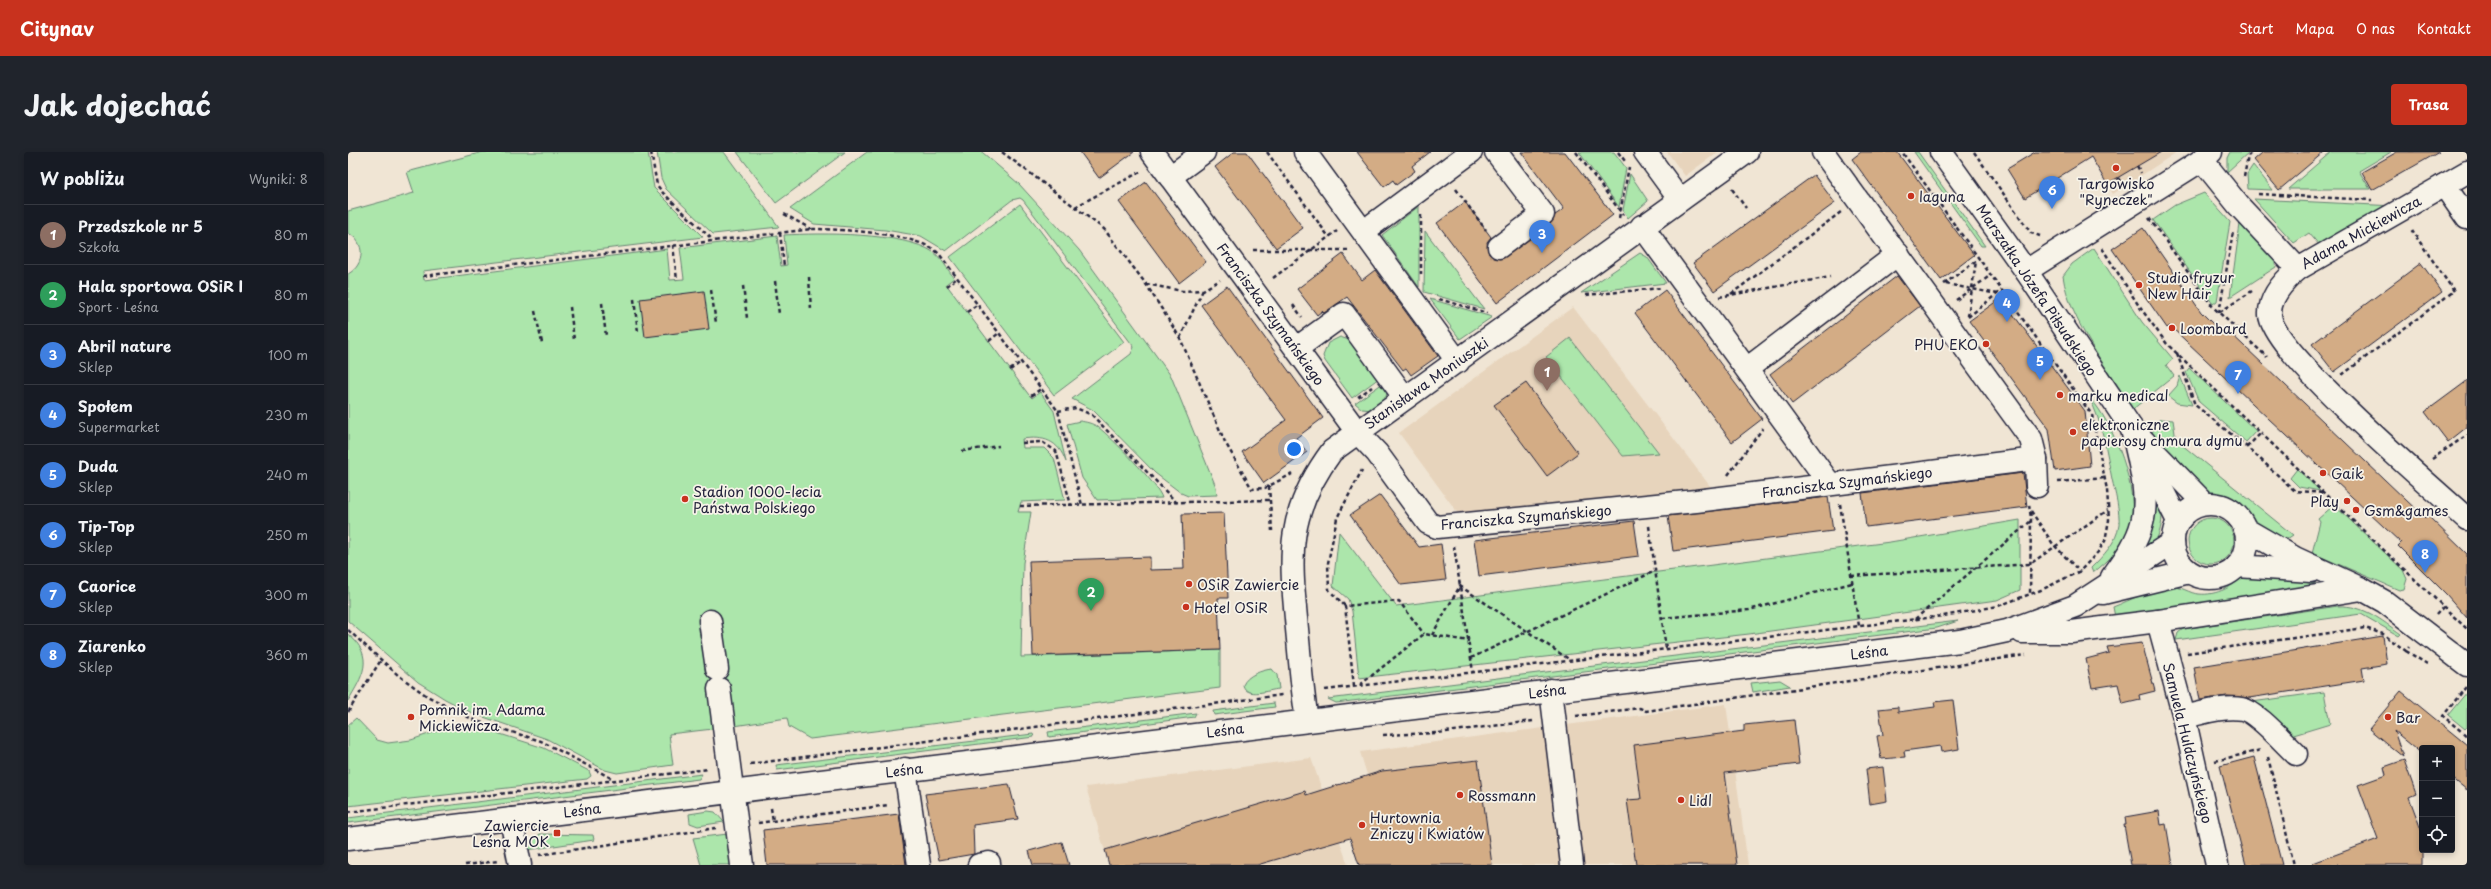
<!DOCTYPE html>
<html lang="pl">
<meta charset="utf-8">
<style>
:root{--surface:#171b24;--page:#20242c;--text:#f1f3f6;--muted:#9ea1a6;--line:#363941;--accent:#c8321e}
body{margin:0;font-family:"Playpen Sans",sans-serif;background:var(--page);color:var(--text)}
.controls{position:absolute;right:12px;bottom:12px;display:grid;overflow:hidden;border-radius:4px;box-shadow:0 2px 6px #0003}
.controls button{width:36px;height:36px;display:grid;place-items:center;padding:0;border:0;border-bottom:1px solid var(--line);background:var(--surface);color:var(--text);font:20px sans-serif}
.you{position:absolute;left:946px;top:297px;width:14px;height:14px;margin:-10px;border:3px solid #fff;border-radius:50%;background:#1a73e8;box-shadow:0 0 0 6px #1a73e833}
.badge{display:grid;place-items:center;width:26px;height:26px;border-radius:50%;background:var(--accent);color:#fff;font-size:13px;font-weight:700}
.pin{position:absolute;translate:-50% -33px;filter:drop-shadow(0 1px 2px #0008)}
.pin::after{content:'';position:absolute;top:21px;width:14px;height:12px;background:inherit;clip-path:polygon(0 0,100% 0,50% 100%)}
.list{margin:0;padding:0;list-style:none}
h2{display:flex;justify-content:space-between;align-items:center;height:52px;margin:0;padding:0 16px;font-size:17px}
h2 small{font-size:13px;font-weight:400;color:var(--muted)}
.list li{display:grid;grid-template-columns:26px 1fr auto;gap:12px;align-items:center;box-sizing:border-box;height:60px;padding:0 16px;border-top:1px solid var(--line)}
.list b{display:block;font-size:15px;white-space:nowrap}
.list p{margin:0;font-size:13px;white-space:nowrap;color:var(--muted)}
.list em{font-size:13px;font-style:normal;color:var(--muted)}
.icon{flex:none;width:22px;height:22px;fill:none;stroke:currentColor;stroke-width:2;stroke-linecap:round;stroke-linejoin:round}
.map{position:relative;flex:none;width:2119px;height:713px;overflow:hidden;border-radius:4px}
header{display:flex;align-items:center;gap:24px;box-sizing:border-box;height:56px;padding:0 20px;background:var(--accent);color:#fff}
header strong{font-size:19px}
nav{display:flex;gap:22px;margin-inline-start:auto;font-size:14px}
.intro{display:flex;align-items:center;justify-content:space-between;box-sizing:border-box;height:96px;padding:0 24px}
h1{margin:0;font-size:28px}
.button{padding:10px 18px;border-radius:4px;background:var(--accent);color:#fff;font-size:14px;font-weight:700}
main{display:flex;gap:24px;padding:0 24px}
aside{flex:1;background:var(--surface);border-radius:4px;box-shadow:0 2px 6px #0003}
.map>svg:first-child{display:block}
.built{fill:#e7d4bc}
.green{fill:#ace6ab;stroke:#678473}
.building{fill:#d3ac85;stroke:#22223b}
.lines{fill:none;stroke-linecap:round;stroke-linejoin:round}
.minor-casing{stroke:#22223b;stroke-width:25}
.path{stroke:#22223b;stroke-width:2.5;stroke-dasharray:4 3;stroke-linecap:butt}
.minor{stroke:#f7f3e8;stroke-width:22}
.poi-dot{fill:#c8321e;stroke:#f7f3e8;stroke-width:1.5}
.labels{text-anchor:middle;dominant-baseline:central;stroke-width:3.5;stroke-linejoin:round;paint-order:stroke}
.poi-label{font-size:14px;fill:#22223b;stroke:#f7f3e8;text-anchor:start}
.street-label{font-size:14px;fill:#22223b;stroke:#f7f3e8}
</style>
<header>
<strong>Citynav</strong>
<nav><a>Start</a><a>Mapa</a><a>O nas</a><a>Kontakt</a></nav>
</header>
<div class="intro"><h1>Jak dojechać</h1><a class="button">Trasa</a></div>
<main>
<aside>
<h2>W pobliżu<small>Wyniki: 8</small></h2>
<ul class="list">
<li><span class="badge" style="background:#8d6e63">1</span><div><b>Przedszkole nr 5</b><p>Szkoła</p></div><em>80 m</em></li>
<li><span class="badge" style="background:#2e9e5b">2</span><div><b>Hala sportowa OSiR I</b><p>Sport · Leśna</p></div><em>80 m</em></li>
<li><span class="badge" style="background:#3f7fe0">3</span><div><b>Abril nature</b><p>Sklep</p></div><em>100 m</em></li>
<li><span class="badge" style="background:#3f7fe0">4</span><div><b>Społem</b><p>Supermarket</p></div><em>230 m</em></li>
<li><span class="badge" style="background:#3f7fe0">5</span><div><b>Duda</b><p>Sklep</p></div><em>240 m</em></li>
<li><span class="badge" style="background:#3f7fe0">6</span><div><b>Tip-Top</b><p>Sklep</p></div><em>250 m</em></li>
<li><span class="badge" style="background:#3f7fe0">7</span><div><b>Caorice</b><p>Sklep</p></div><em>300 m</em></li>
<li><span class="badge" style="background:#3f7fe0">8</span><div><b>Ziarenko</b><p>Sklep</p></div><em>360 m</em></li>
</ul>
</aside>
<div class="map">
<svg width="2119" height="713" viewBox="0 0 2119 713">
<rect width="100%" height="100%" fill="#f0e5d4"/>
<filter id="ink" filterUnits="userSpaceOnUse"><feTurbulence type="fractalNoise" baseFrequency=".025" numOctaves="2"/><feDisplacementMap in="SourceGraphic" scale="8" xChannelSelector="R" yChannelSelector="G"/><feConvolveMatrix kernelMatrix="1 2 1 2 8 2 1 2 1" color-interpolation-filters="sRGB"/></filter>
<g filter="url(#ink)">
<!-- built -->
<g class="built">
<path d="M1319,0H1370L1337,24Z"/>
<path d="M1740,0H1829L1765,42Z"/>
<path d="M1225,155L1365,338L1115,368L1051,281Z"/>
<path d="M1378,552L1400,713H1047L1012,600Z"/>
<path d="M963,606L1000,713H761L738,635Z"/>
</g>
<!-- green -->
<g class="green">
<path d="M135,0H300L306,36L355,85L75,119L76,128L319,97L322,128L336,127L332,96L429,84L433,114L439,113L436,83C471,81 556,80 585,100C593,105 600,118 606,126L598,132L681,243L684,246L692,240L706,259L718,310C710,288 696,284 674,287L675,296H696L706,306L717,348L673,350L670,360H683L675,411L673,505L872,498V536L462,587L441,575L439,566L386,574L361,539L365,577L321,582L325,613L269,621L257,618L199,587L124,561L97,547L70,530L0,469V122C17,113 18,90 0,81V59L66,41L59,20Z"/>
<path d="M309,0H376L431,75L365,82L318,37L313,26Z"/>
<path d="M389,0H497L428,51Z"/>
<path d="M519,0H634L671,32L731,98L823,224L868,335L869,343L840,344L833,341L807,321L745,258L724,247L783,202L786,195L675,48L672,46L664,48L598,99L573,84L537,78L466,72L442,57Z"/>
<path d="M1231,0H1266L1278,16L1271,55Z"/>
<path d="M1566,0H1570L1637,94H1633Z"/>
<path d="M1882,0H1901L1879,20V6Z"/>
<path d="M1983,0H2043L2011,19L2022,37H1940Z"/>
<path d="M1905,13L1925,38L1900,37L1899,22Z"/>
<path d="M1282,22L1300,49L1280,66L1275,58Z"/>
<path d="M1856,41L1882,70L1869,149L1865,152L1805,68L1827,53Z"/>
<path d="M1906,47L2047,54L1972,94L1961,81L1946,91Z"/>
<path d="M672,52L776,190L706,243L602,105Z"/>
<path d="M1071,54V135L1034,83Z"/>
<path d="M1892,72L1926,107L1928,115L1882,145Z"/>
<path d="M1077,79L1136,157L1076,140Z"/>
<path d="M1746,96L1794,170L1825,207L1818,213L1826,224L1785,257C1761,219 1721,168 1715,124L1724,112Z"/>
<path d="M1292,101L1299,105L1318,131L1233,141Z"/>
<path d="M1082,147L1144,165L1112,187Z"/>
<path d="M992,185L1004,189L1031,226L1004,246L977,209L975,204L980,191Z"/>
<path d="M1222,186L1311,301L1275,304L1198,205Z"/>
<path d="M1841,216L1908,279L1898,290L1851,250L1838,220Z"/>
<path d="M1832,224L1844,253L1829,251L1820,244L1829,234Z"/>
<path d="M1035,231L1039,238L1038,247L1025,258L1014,257L1007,251Z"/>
<path d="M1741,245C1765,269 1793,341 1782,375C1775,396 1761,408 1745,421L1743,416C1755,404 1769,390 1771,373C1772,358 1767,341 1764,327C1758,298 1755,272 1741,245Z"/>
<path d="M1813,267L1825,268L1828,288L1945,383L1936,389L1908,374L1891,352L1871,343H1858L1804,282L1807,270Z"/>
<path d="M732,269C738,270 744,271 750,275C762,284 811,333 814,346L749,348L734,326L719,272Z"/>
<path d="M1949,317L1972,339L1951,335L1942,326Z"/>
<path d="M1802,332C1815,357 1819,367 1805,395L1792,398Z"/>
<path d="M1986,353L2055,418L2059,427L2056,437L2051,438L1964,401L1972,370L1970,367Z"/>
<circle cx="1863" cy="389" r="23"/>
<path d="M1672,368V438L1649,448L1401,482L1011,526L1004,459L1000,447L985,434L991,380L1048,454L1542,390Z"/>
<path d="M1897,422L1969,432L1973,436L1767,465L1765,455C1783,448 1802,437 1822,435C1832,433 1842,442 1851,442C1868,444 1887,434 1897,422Z"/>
<path d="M1990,454C2016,453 2033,468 2053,482L2051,484L2013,462L1828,488L1830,481L1835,477Z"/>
<path d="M1610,469L1589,476L988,551L980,547Z"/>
<path d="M0,482C28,505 14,525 0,549Z"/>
<path d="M924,517L929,523L931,537C920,538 899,547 895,533C899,523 914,518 924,517Z"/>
<path d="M1432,528L1442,534L1405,540L1403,531Z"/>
<path d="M1976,540L1982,572L1939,585L1904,550Z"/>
<path d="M2119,540V575L2117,577L2100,563Z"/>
<path d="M926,551L927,555L866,563L865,559Z"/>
<path d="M848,561L846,565L701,585L700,580Z"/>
<path d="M8,566L29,588L40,591L63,588L107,573L127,574L196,596L241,619L243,624L239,627L0,654V573Z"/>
<path d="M685,582L686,585L429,618L428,613Z"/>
<path d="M354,622L351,627L0,671V666Z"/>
<path d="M360,659L367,660L376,670L350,674L342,671L341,662Z"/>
<path d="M192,682L245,683L246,688L179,698L185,688Z"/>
<path d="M380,682L384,713H353L345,686Z"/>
</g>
<!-- building -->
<g class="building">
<path d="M732,0H786L751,26Z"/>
<path d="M886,0H899L955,76L928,96L867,15Z"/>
<path d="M1009,0H1082L1064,14L1067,19L1048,33L1045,28L1036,35Z"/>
<path d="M1173,0H1217L1265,63L1149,151L1089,71L1117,50L1143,85L1139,90L1141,102L1152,107L1202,72L1207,63L1216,57Z"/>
<path d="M1513,0H1549L1626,103L1593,128L1504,7Z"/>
<path d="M1687,0H1813L1759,32L1743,5L1677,46L1659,17Z"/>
<path d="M1915,0H1976L1931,38L1906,8Z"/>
<path d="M2049,0H2091L2024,38L2014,20Z"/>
<path d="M1466,23L1487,51L1366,139L1345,111Z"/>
<path d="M798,30L858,110L831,131L771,50Z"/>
<path d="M1795,76L1853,160L1872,179L1876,175L2077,366L2079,363L2119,402V466L2098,442L2050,394L2053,391L1822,174L1819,176L1764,97Z"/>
<path d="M995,102L1014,128L1027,118L1090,204L1063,223L1058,216L1055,218L999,145L976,161L974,159L969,163L949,137Z"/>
<path d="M2073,111L2094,140L1986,220L1964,192Z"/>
<path d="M1549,124L1572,154L1444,252L1422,222Z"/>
<path d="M879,134L975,266L948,286L959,300L916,331L894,300L938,268L853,153Z"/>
<path d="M1317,138L1414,267L1384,290L1287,161Z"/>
<path d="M356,139L361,177L297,185L292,147Z"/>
<path d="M1653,146L1737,259L1742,314L1707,319L1701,277L1621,169Z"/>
<path d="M2119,229V275L2100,290L2077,260Z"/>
<path d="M1178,231L1230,301L1199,324L1146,253Z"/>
<path d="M1675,321L1679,355L1518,375L1514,341Z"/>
<path d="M1032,343L1071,395L1093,392L1098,428L1053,433L1002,363Z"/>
<path d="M1480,345L1485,379L1325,399L1320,364Z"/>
<path d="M876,361L880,446H870L872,498L685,504L681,409L802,405V418L836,417L834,362Z"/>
<path d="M1286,369L1291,404L1131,424L1126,388Z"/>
<path d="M2035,484L2039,512L2014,516L2016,528L1901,546L1879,544L1852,548L1846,515Z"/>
<path d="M1794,491L1807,539L1791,543L1792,548L1775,552L1770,532L1744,536L1738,507L1761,501L1759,495Z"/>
<path d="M2053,539L2119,593V638L2104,626V596H2074V602L2046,579L2055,605L2021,577Z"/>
<path d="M1605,548L1611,597L1593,600L1592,594L1556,599L1557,605L1533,607L1529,584L1535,583L1531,557L1550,555V560L1587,555L1586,550Z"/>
<path d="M1446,568L1451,612L1377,621L1389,713H1288L1279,648L1293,647L1286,593L1396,579V573Z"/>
<path d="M1906,605L1934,713H1898L1872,614Z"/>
<path d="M1130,608L1144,713H1011L1002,686L909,713H761L757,698L957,639L958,643L1034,619Z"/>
<path d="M2056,608L2068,642L2061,645L2074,680V713H1965V711L2030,687L2010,633L2038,623L2036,615Z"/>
<path d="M1535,615L1539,649L1522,652L1518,617Z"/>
<path d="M661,632L670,667L625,673L626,702L591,708L577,642Z"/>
<path d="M1811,659L1813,673L1818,672L1825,713H1783L1776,673H1778L1777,665Z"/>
<path d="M551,662L558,713H419L415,678Z"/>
<path d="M714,690L721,713H685L681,699Z"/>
</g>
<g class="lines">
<!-- minor casing -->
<g class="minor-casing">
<g id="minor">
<path d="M804,0L1009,280L1029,301L1080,371L1089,375L1348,349L1688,307"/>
<path d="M957,0L1110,210"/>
<path d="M1148,0L1195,62L1151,95"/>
<path d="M1297,0L1332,48"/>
<path d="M1475,0L1683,287L1688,307L1689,334"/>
<path d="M1593,0L1678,119L1784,277L1857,352"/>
<path d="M1854,8L1891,54L1950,117L2119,20"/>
<path d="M822,25L856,0"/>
<path d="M2096,33L2119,66"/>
<path d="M1294,74L1482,332"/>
<path d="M1016,79L1123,0"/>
<path d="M1950,117C1937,128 1921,145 1922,163C1924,199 2085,336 2119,367"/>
<path d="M1678,119L1854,8L1863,0"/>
<path d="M949,196L996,162L1057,246"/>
<path d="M1400,216L1550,102"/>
<path d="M1795,300L1830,369"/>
<circle cx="1862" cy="389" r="37"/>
<path d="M1897,377L1947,406L2014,437L2037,450L2119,513"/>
<path d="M1889,414L1963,419"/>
<path d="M1764,425C1776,408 1789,391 1794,371C1802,342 1790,306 1784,277"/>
<path d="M1755,441L1841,420"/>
<path d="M362,469L369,517"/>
<path d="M1810,469L1836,565L1869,713"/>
<path d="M1674,480H1723L1810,469L2014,437"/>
<path d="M371,537L394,713"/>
<path d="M1203,538L1224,713"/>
<path d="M1836,565C1854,561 1875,554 1894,557C1908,559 1936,591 1948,602"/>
<path d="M959,568C954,538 952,507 949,477C942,404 937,362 984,299L1399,0"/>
<path d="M557,617L571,713"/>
<path d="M163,667L172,713"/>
<path d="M0,687L1612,489L1659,479L1727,454L1825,390"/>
<path d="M631,713L641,711"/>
</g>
</g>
<!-- path -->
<g class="path">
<path d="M303,0L309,33L315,41L365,88"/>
<path d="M654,0L756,77L798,132L832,186L877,290L904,337L917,336L944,322"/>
<path d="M919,0L981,85"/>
<path d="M1228,0L1275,63"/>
<path d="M1270,0L1277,9"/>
<path d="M1626,0L1683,81L1692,84"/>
<path d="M1789,14L1793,21"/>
<path d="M1896,25L1900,4L1904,0"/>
<path d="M1770,26L1775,34"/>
<path d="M1108,37L1138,78"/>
<path d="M1384,37L1398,56"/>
<path d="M1910,42L2024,48"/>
<path d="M727,55L792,20"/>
<path d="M436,62L463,77"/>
<path d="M1073,63V122"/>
<path d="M1271,66L1281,15"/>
<path d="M1801,66L1865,155L1919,205"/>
<path d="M432,81L436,114"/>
<path d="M325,93L329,128"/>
<path d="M1754,96L1791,154L1819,192L2119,477"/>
<path d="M905,98H1002"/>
<path d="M75,124L464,77C492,77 574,81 592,103L710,259L734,353"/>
<path d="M461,125L463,158"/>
<path d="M925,126L989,79"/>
<path d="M427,129L431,162"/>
<path d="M798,132L834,139L855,138L872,128"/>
<path d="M1596,132L1631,107"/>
<path d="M1598,132L1650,142"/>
<path d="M395,134L399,166"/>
<path d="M599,134L609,126"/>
<path d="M363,138L368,171"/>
<path d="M1383,142L1493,60"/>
<path d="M1238,143L1313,136"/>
<path d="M1371,145L1482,125"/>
<path d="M286,147L290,180"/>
<path d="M1091,147L1139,161"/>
<path d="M1608,148L1643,123"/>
<path d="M254,151L258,184"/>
<path d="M945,153L954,165"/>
<path d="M222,155L226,188"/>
<path d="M187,159L194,191"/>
<path d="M619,160L630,152"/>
<path d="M1872,160L1904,139"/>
<path d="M1871,161L1885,80"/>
<path d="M1620,164L1628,109"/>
<path d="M1620,165L1654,138"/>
<path d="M832,186L855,138"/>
<path d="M641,189L651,181"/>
<path d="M1829,201L1847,253L1899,295L1947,339L1977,341"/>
<path d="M662,218L673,210"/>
<path d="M1994,223L2106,139L2062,76"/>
<path d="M683,244L694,236"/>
<path d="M1010,245L1024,235"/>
<path d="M710,259L728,256L744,263L829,351"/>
<path d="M674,291L694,290L708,299L723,353"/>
<path d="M1899,295L1914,280"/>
<path d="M614,299L651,294"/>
<path d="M2084,307L2119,283"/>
<path d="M1380,323L1415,276"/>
<path d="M1710,330L1757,326"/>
<path d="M921,334L924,379"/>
<path d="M1492,352L1511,474"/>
<path d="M1681,353L1683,366L1682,443"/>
<path d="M672,354L922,348"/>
<path d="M1683,359L1705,392L1732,420"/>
<path d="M1301,374L1318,497"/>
<path d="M1106,394L1125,520"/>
<path d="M1503,424L1682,412L1760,358"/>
<path d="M997,454L981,438L980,411L989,366L1014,318"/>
<path d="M2088,463L2096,454"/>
<path d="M1314,466L1401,458L1504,431"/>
<path d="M1567,467L1683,369"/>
<path d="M0,478L50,523L79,544L128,569L193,589L265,627"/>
<path d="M1084,483L1112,434L1222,508"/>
<path d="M2058,499L2079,512"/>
<path d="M1839,501L2017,476L2035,482L2058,499L2061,495"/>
<path d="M1123,506L1307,419"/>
<path d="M1012,533L1076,482L1121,489"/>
<path d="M1006,534L997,454L1051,449L1076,482"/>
<path d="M2118,535L2095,564L2119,584"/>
<path d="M977,538L1595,464L1650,454L1693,438L1732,419L1750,400L1757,389L1761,368L1759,338L1744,263L1554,0"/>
<path d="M0,560L33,508"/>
<path d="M1228,564L1292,556L1298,559L1678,503"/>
<path d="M1035,583L1090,581L1185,569"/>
<path d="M1920,605L1946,713"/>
<path d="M1867,609L1913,598"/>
<path d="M402,612L934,543"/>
<path d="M423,656L425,669"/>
<path d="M0,660L361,617"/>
<path d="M410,671L540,653"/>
<path d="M191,703L368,676"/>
<path d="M117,713L150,709"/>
</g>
<!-- minor -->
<use href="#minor" class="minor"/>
</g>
</g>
<!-- markers -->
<g class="poi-dot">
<circle cx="1768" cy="16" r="4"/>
<circle cx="1563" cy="44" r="4"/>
<circle cx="1791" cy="133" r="4"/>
<circle cx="1824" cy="176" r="4"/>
<circle cx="1638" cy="192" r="4"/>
<circle cx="1712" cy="243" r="4"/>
<circle cx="1725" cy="280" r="4"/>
<circle cx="1975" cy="321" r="4"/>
<circle cx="337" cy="347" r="4"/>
<circle cx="1999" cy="349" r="4"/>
<circle cx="2008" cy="358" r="4"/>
<circle cx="841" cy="432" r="4"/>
<circle cx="838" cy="455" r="4"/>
<circle cx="63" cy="565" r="4"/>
<circle cx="2040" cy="565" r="4"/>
<circle cx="1112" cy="643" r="4"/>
<circle cx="1333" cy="648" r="4"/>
<circle cx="1014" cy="673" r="4"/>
<rect x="205" y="677" width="8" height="8" rx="2"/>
</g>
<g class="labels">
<!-- poi labels -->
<g class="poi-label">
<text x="1768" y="31" text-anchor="middle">Targowisko<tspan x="1768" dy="16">"Ryneczek"</tspan></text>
<text x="1571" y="44">laguna</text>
<text x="1799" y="125">Studio fryzur<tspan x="1799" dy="16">New Hair</tspan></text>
<text x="1832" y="176">Loombard</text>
<text x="1630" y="192" text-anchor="end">PHU EKO</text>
<text x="1720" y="243">marku medical</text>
<text x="1733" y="272">elektroniczne<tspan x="1733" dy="16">papierosy chmura dymu</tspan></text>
<text x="1983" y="321">Gaik</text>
<text x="345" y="339">Stadion 1000-lecia<tspan x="345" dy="16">Państwa Polskiego</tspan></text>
<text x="1991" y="349" text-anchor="end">Play</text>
<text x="2016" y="358">Gsm&amp;games</text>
<text x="849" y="432">OSiR Zawiercie</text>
<text x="846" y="455">Hotel OSiR</text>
<text x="71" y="557">Pomnik im. Adama<tspan x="71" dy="16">Mickiewicza</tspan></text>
<text x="2048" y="565">Bar</text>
<text x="1120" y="643">Rossmann</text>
<text x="1341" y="648">Lidl</text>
<text x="1022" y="665">Hurtownia<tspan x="1022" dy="16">Zniczy i Kwiatów</tspan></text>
<text x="201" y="673" text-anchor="end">Zawiercie<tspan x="201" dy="16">Leśna MOK</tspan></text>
</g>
<!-- street labels -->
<g class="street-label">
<text transform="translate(2013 80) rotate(-29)">Adama Mickiewicza</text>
<text transform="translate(1689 138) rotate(56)">Marszałka Józefa Piłsudskiego</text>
<text transform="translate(923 162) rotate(54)">Franciszka Szymańskiego</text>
<text transform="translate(1078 231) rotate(-35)">Stanisława Moniuszki</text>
<text transform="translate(1499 330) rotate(-7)">Franciszka Szymańskiego</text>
<text transform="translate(1178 365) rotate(-5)">Franciszka Szymańskiego</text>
<text transform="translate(1521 500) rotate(-7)">Leśna</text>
<text transform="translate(1199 539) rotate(-7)">Leśna</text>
<text transform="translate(877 578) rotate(-7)">Leśna</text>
<text transform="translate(1840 591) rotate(76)">Samuela Huldczyńskiego</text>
<text transform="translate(556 618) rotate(-7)">Leśna</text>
<text transform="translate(234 658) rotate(-7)">Leśna</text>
</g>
</g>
</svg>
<div class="controls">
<button>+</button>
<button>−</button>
<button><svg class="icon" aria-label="locate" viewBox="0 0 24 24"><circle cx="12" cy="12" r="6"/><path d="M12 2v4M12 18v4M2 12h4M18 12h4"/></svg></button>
</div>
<div class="you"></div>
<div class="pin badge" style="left:1199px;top:239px;background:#8d6e63">1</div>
<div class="pin badge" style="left:743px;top:459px;background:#2e9e5b">2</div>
<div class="pin badge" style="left:1194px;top:101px;background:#3f7fe0">3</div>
<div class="pin badge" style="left:1659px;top:170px;background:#3f7fe0">4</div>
<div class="pin badge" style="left:1692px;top:228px;background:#3f7fe0">5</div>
<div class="pin badge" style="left:1704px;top:57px;background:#3f7fe0">6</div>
<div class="pin badge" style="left:1890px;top:242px;background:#3f7fe0">7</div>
<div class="pin badge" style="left:2077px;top:421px;background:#3f7fe0">8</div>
</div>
</main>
